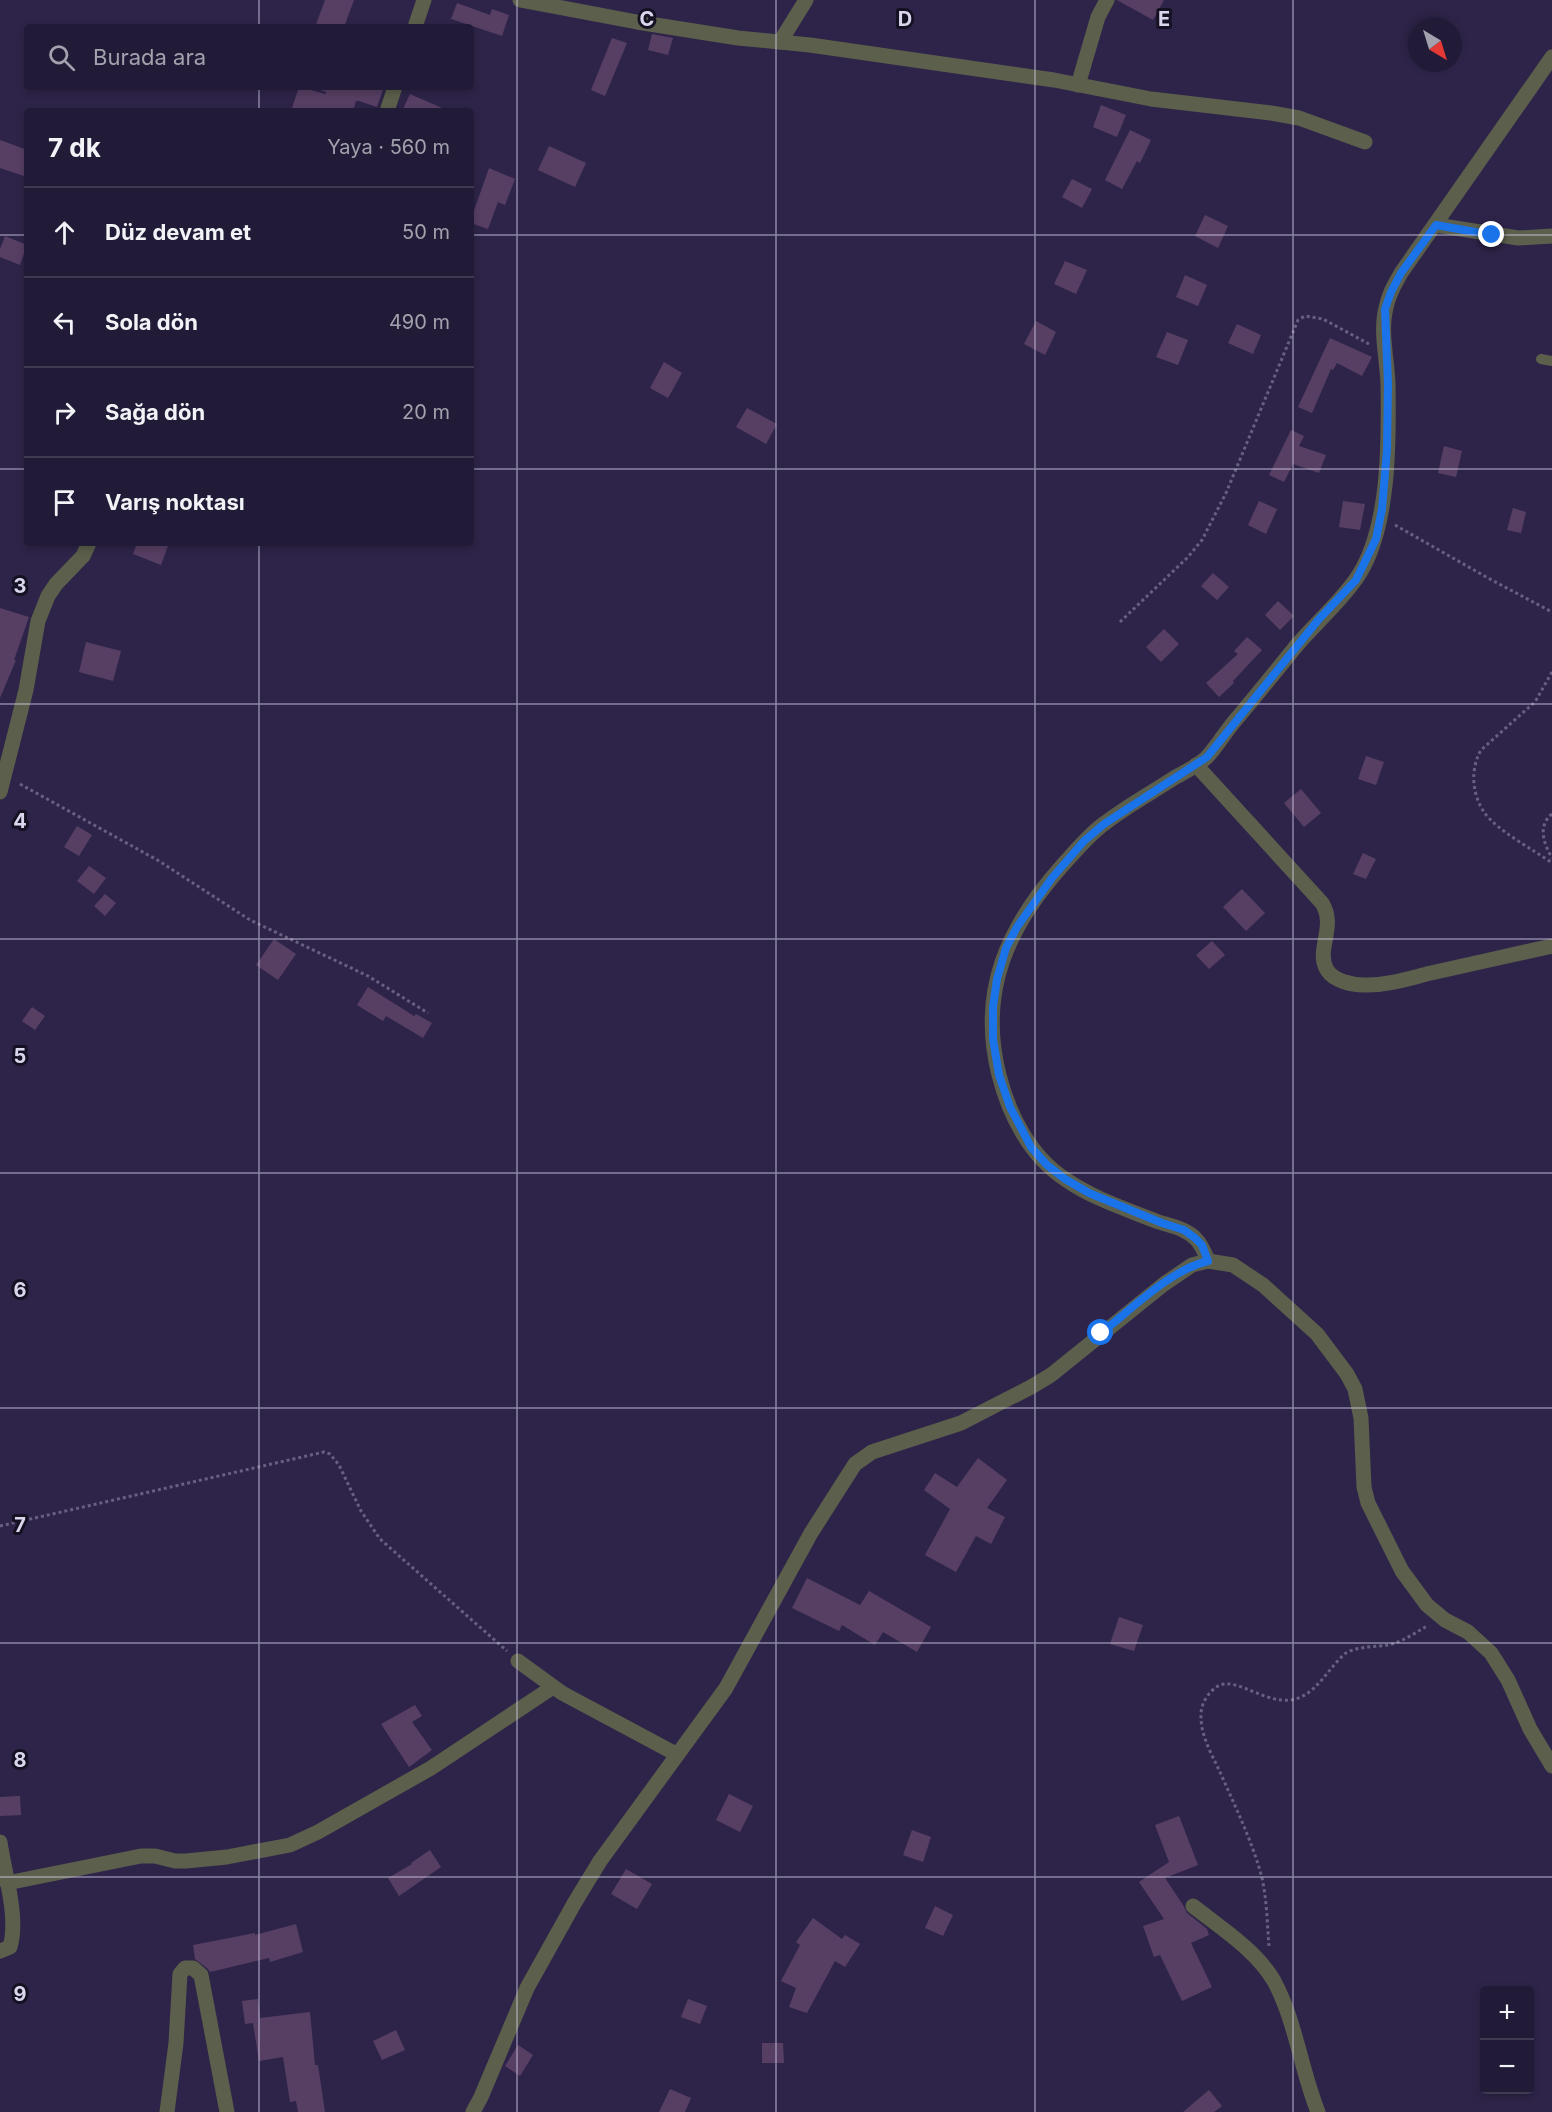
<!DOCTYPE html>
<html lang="tr">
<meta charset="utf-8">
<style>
:root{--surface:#221b37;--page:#2e2842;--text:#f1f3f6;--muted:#a2a1ad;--line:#3f3952}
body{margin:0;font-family:Inter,sans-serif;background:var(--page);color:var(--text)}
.controls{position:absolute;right:18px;bottom:18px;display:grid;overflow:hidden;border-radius:6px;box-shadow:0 3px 9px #0003}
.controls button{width:54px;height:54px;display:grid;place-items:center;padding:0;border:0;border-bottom:2px solid var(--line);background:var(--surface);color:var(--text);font:30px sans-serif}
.compass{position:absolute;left:1408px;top:18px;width:54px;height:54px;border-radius:50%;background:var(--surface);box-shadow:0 3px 9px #0003;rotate:142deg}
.stop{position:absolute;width:18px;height:18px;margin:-14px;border:4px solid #1a73e8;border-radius:50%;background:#fff}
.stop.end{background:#1a73e8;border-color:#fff;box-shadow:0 2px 6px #0008}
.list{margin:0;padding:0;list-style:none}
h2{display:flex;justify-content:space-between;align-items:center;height:78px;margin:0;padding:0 24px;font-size:26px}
h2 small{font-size:20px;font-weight:400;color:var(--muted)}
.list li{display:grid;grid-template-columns:39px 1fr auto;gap:18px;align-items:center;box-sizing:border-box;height:90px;padding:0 24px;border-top:2px solid var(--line)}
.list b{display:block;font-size:22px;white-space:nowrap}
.list em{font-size:20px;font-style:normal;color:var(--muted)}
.icon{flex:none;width:33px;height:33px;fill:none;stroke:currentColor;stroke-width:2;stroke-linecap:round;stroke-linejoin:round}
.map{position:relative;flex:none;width:1552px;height:2112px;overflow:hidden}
.search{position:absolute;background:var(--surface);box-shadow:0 3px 9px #0003;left:24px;top:24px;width:450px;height:66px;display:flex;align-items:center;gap:15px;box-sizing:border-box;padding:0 21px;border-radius:6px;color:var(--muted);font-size:22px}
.panel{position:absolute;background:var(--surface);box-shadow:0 3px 9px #0003;left:24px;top:108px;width:450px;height:438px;border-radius:6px}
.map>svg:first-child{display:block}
.building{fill:#573f64}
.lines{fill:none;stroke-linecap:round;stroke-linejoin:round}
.path{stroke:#686080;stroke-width:3;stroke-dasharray:3 3;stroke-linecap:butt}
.service{stroke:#5c5f4b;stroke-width:10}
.minor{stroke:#5c5f4b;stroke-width:15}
.route{stroke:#1a73e8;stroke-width:8}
.grid{fill:none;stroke:#dad6ee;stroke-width:1.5;stroke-opacity:0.55}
.grid-label{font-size:20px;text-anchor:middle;font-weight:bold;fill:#dad6ee;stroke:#151122;stroke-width:6;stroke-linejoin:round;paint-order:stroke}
</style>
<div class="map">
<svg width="1552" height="2112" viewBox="0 0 1552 2112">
<rect width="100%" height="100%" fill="#2e2449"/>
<!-- building -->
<g class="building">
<path d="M325,0H354L344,27H315Z"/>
<path d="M1117,0H1164L1153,20Z"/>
<path d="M457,3L490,15L492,9L509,15L502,36L451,19Z"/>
<path d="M652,34L673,38L668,55L648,50Z"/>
<path d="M612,38L627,43L605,96L591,90Z"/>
<path d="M299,87L326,94V92L320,90L321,87H384L377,107L359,101H356L353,111H291Z"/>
<path d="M410,94L449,111H402Z"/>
<path d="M1101,105L1126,115L1117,137L1093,127Z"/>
<path d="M1130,130L1151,140L1140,163L1137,161L1122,189L1105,180Z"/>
<path d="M0,140L27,150V177L0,168Z"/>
<path d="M549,146L586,163L575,187L538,170Z"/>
<path d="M489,168L515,179L505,205L498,202L488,229L471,223V219Z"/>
<path d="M1072,179L1092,189L1082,208L1062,197Z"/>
<path d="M1205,215L1228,226L1218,248L1195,236Z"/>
<path d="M5,236L27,245L20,265L0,257V249Z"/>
<path d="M1065,261L1087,270L1076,294L1054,284Z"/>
<path d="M1185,275L1207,285L1198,306L1176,297Z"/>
<path d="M1036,321L1056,332L1045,355L1024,344Z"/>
<path d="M1237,324L1261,335L1253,354L1228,343Z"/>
<path d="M1167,332L1188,340L1178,365L1156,357Z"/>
<path d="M1330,338L1372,357L1362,376L1337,363L1333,370L1331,369L1312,413L1298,407Z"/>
<path d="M664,362L682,373L668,398L650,388Z"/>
<path d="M747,408L777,424L766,444L736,427Z"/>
<path d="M1291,430L1304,436L1299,446L1326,455L1319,473L1293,464L1284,482L1269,475Z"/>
<path d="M1444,446L1462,451L1456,477L1438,473Z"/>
<path d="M1259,501L1277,509L1266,534L1248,525Z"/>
<path d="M1343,501L1365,504L1360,530L1339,527Z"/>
<path d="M1513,508L1526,512L1521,533L1507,530Z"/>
<path d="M137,543H169L161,565L133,554Z"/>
<path d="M1213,573L1229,587L1217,600L1201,586Z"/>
<path d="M1278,601L1294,616L1280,630L1265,615Z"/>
<path d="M0,608L29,617L14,660H16L0,698Z"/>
<path d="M1164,629L1179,644L1161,662L1146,647Z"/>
<path d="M1247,637L1262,650L1233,681L1234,683L1219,697L1206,683L1238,654L1234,651Z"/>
<path d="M86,642L121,651L113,681L79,672Z"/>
<path d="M1366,756L1384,762L1376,785L1358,779Z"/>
<path d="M1301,789L1321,813L1304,827L1284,803Z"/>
<path d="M77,826L92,835L79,856L64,847Z"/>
<path d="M1363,853L1376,859L1366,879L1353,874Z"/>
<path d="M89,866L106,878L94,894L77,881Z"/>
<path d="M1242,889L1265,913L1246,931L1223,907Z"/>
<path d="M105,894L116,903L105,916L94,906Z"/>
<path d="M274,939L296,954L278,980L256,965Z"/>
<path d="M1212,941L1225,955L1209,969L1196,955Z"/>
<path d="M368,987L414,1016L416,1014L432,1023L423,1038L386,1016L383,1021L357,1005Z"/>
<path d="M32,1007L45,1016L35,1030L22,1021Z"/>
<path d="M978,1458L1007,1480L987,1508L1005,1517L991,1544L976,1536L956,1572L925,1555L950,1509L924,1490L935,1473L957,1487Z"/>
<path d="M807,1578L860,1605L869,1591L931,1627L917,1652L883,1632L875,1645L842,1625L839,1631L792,1608Z"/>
<path d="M1119,1617L1143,1625L1134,1651L1110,1644Z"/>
<path d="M415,1705L422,1716L412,1722L432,1750L409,1767L381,1724Z"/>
<path d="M729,1794L753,1806L740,1832L716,1820Z"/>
<path d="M20,1796L21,1815L0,1816V1797Z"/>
<path d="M1179,1816L1198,1865L1165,1878L1183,1905L1187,1913L1207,1929L1209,1935L1191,1943L1212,1987L1182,2001L1160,1955L1154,1957L1143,1926L1164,1919L1139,1882L1169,1862L1155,1825Z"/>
<path d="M912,1830L931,1837L923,1862L903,1855Z"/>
<path d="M430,1850L441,1867L399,1896L388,1878L412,1864L411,1863Z"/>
<path d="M626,1869L652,1884L637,1909L611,1894Z"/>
<path d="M935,1906L953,1915L943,1936L925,1928Z"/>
<path d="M813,1918L842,1939L845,1935L860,1944L845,1967L835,1961L807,2013L789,2007L796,1988L781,1981L800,1945L796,1942Z"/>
<path d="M296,1924L303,1952L270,1962L269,1958L210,1972L207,1968L195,1959L193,1945L255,1933V1935Z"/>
<path d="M258,1999L260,2018L310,2012L315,2065H318L325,2112H298L296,2101L290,2102L283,2057L259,2061L253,2023L245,2024L242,2001Z"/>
<path d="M688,1999L707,2006L700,2024L681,2017Z"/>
<path d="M396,2030L405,2050L382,2060L373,2041Z"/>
<path d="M762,2043H783L784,2063H762Z"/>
<path d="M518,2045L533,2055L520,2076L505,2066Z"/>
<path d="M670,2089L691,2098L685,2112H659Z"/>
<path d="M1209,2090L1222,2106L1214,2112H1183Z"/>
</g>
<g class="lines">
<!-- path -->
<g class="path">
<path d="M1395,525L1488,578L1552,612"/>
<path d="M1120,622L1188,557L1202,540L1226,493L1298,320L1305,316L1323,319L1369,344"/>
<path d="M1552,672L1535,702L1481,750C1470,769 1472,794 1484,812C1496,830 1534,850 1552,863"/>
<path d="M20,784L159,861L250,920L368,976L428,1013"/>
<path d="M1552,814C1537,826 1544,844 1552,858"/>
<path d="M0,1526L324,1452L330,1454L339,1465L361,1511L380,1539L507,1651"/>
<path d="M1269,1946C1267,1923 1267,1897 1261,1874C1251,1839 1235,1806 1220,1772C1212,1755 1201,1736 1201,1717C1200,1705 1208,1692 1218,1686C1238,1675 1271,1711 1301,1697C1320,1688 1330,1666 1346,1653C1359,1646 1374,1647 1388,1645C1402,1642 1415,1633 1427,1626"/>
</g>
<!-- service -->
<path class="service" d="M1541,359L1552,361"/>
<!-- minor -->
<g class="minor">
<path d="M520,0L637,22L738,38L810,45L1054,80L1151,99L1271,113L1299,118L1365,142"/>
<path d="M415,27L424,0"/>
<path d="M780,42L806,0"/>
<path d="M1078,85L1098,17L1107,0"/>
<path d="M387,111L395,87"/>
<path d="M1436,225L1518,238L1552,236"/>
<path d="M1196,765L1322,903C1337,927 1315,950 1327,970C1334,981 1352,985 1364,985C1386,986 1410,978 1431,973C1471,964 1512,955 1552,946"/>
<path d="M0,792L26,690L38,621L48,596L56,584L83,556L89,543"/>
<path d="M1208,1261C1205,1253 1202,1245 1196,1239C1186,1228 1170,1226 1156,1221C1126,1209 1092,1198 1065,1179C1030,1156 1009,1115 999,1075C978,992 1007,928 1061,867C1075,852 1088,835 1105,823C1127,806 1151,793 1174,778C1185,772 1197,766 1206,758C1216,748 1224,734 1233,723C1255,697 1276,671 1297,645C1316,623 1339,603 1356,579C1390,531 1389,441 1388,383C1387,359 1380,331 1386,308C1388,295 1395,284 1401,273L1552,57"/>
<path d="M518,1661L562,1693L676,1754"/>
<path d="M0,1842C4,1872 19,1917 10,1947L0,1951"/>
<path d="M7,1883L141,1856H155L175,1861H186L227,1857L290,1845L318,1832L431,1768L553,1687"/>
<path d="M1193,1906C1221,1928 1256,1950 1274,1981C1296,2022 1301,2070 1318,2112"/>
<path d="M167,2112L176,2043L180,1974L185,1968H193L201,1975L227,2112"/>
<path d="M473,2112L481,2097L527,1988L575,1902L600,1861L726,1688L811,1533L855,1464L872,1452L961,1423L1031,1387L1051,1375L1164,1284L1192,1265L1208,1261L1233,1265L1263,1285L1317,1334L1347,1374L1355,1389L1361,1418L1364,1487L1368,1503L1402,1571L1427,1605L1445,1620L1468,1632L1491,1653L1508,1680L1530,1729L1552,1766"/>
</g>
</g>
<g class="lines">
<!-- route -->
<path class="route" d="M1101,1333C1132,1309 1170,1270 1208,1261L1202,1245L1195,1238L1184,1230L1162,1223L1089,1193L1065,1179L1047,1165L1031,1147L1010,1107L999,1075L993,1039V1007L997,979L1006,948L1017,927L1052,878L1084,841L1104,824L1207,757L1319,619L1356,580L1376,539L1382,509L1387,450L1388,384L1385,309L1391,292L1401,273L1436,225L1492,235"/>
</g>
<!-- grid -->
<path class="grid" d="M259,0V27M517,0V2112M776,0V2112M1035,0V2112M1293,0V2112M259,87V111M0,235H27M471,235H1552M0,469H27M471,469H1552M259,543V2112M0,704H1552M0,939H1552M0,1173H1552M0,1408H1552M0,1643H1552M0,1877H1552"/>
<g class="grid-label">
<text x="647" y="26">C</text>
<text x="905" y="26">D</text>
<text x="1164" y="26">E</text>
<text x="20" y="593">3</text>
<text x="20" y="828">4</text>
<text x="20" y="1063">5</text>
<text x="20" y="1297">6</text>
<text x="20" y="1532">7</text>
<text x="20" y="1767">8</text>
<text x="20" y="2001">9</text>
</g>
</svg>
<div class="controls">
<button>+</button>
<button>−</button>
</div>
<svg class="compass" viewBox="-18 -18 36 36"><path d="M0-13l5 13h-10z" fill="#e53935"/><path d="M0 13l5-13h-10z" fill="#a2a1ad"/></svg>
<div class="stop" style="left:1101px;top:1333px"></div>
<div class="stop end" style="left:1492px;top:235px"></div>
<div class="search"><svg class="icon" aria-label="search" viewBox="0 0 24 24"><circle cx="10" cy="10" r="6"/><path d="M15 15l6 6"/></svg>Burada ara</div>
<section class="panel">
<h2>7 dk<small>Yaya · 560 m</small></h2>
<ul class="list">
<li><svg class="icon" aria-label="ahead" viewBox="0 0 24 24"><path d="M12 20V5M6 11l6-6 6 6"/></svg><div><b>Düz devam et</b></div><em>50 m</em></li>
<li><svg class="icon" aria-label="left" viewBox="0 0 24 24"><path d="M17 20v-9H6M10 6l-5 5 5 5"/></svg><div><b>Sola dön</b></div><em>490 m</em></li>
<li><svg class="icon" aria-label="right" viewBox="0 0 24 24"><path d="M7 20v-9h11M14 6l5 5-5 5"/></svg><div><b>Sağa dön</b></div><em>20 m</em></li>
<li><svg class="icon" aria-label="arrive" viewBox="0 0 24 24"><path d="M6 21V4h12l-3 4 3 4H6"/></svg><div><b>Varış noktası</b></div></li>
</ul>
</section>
</div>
